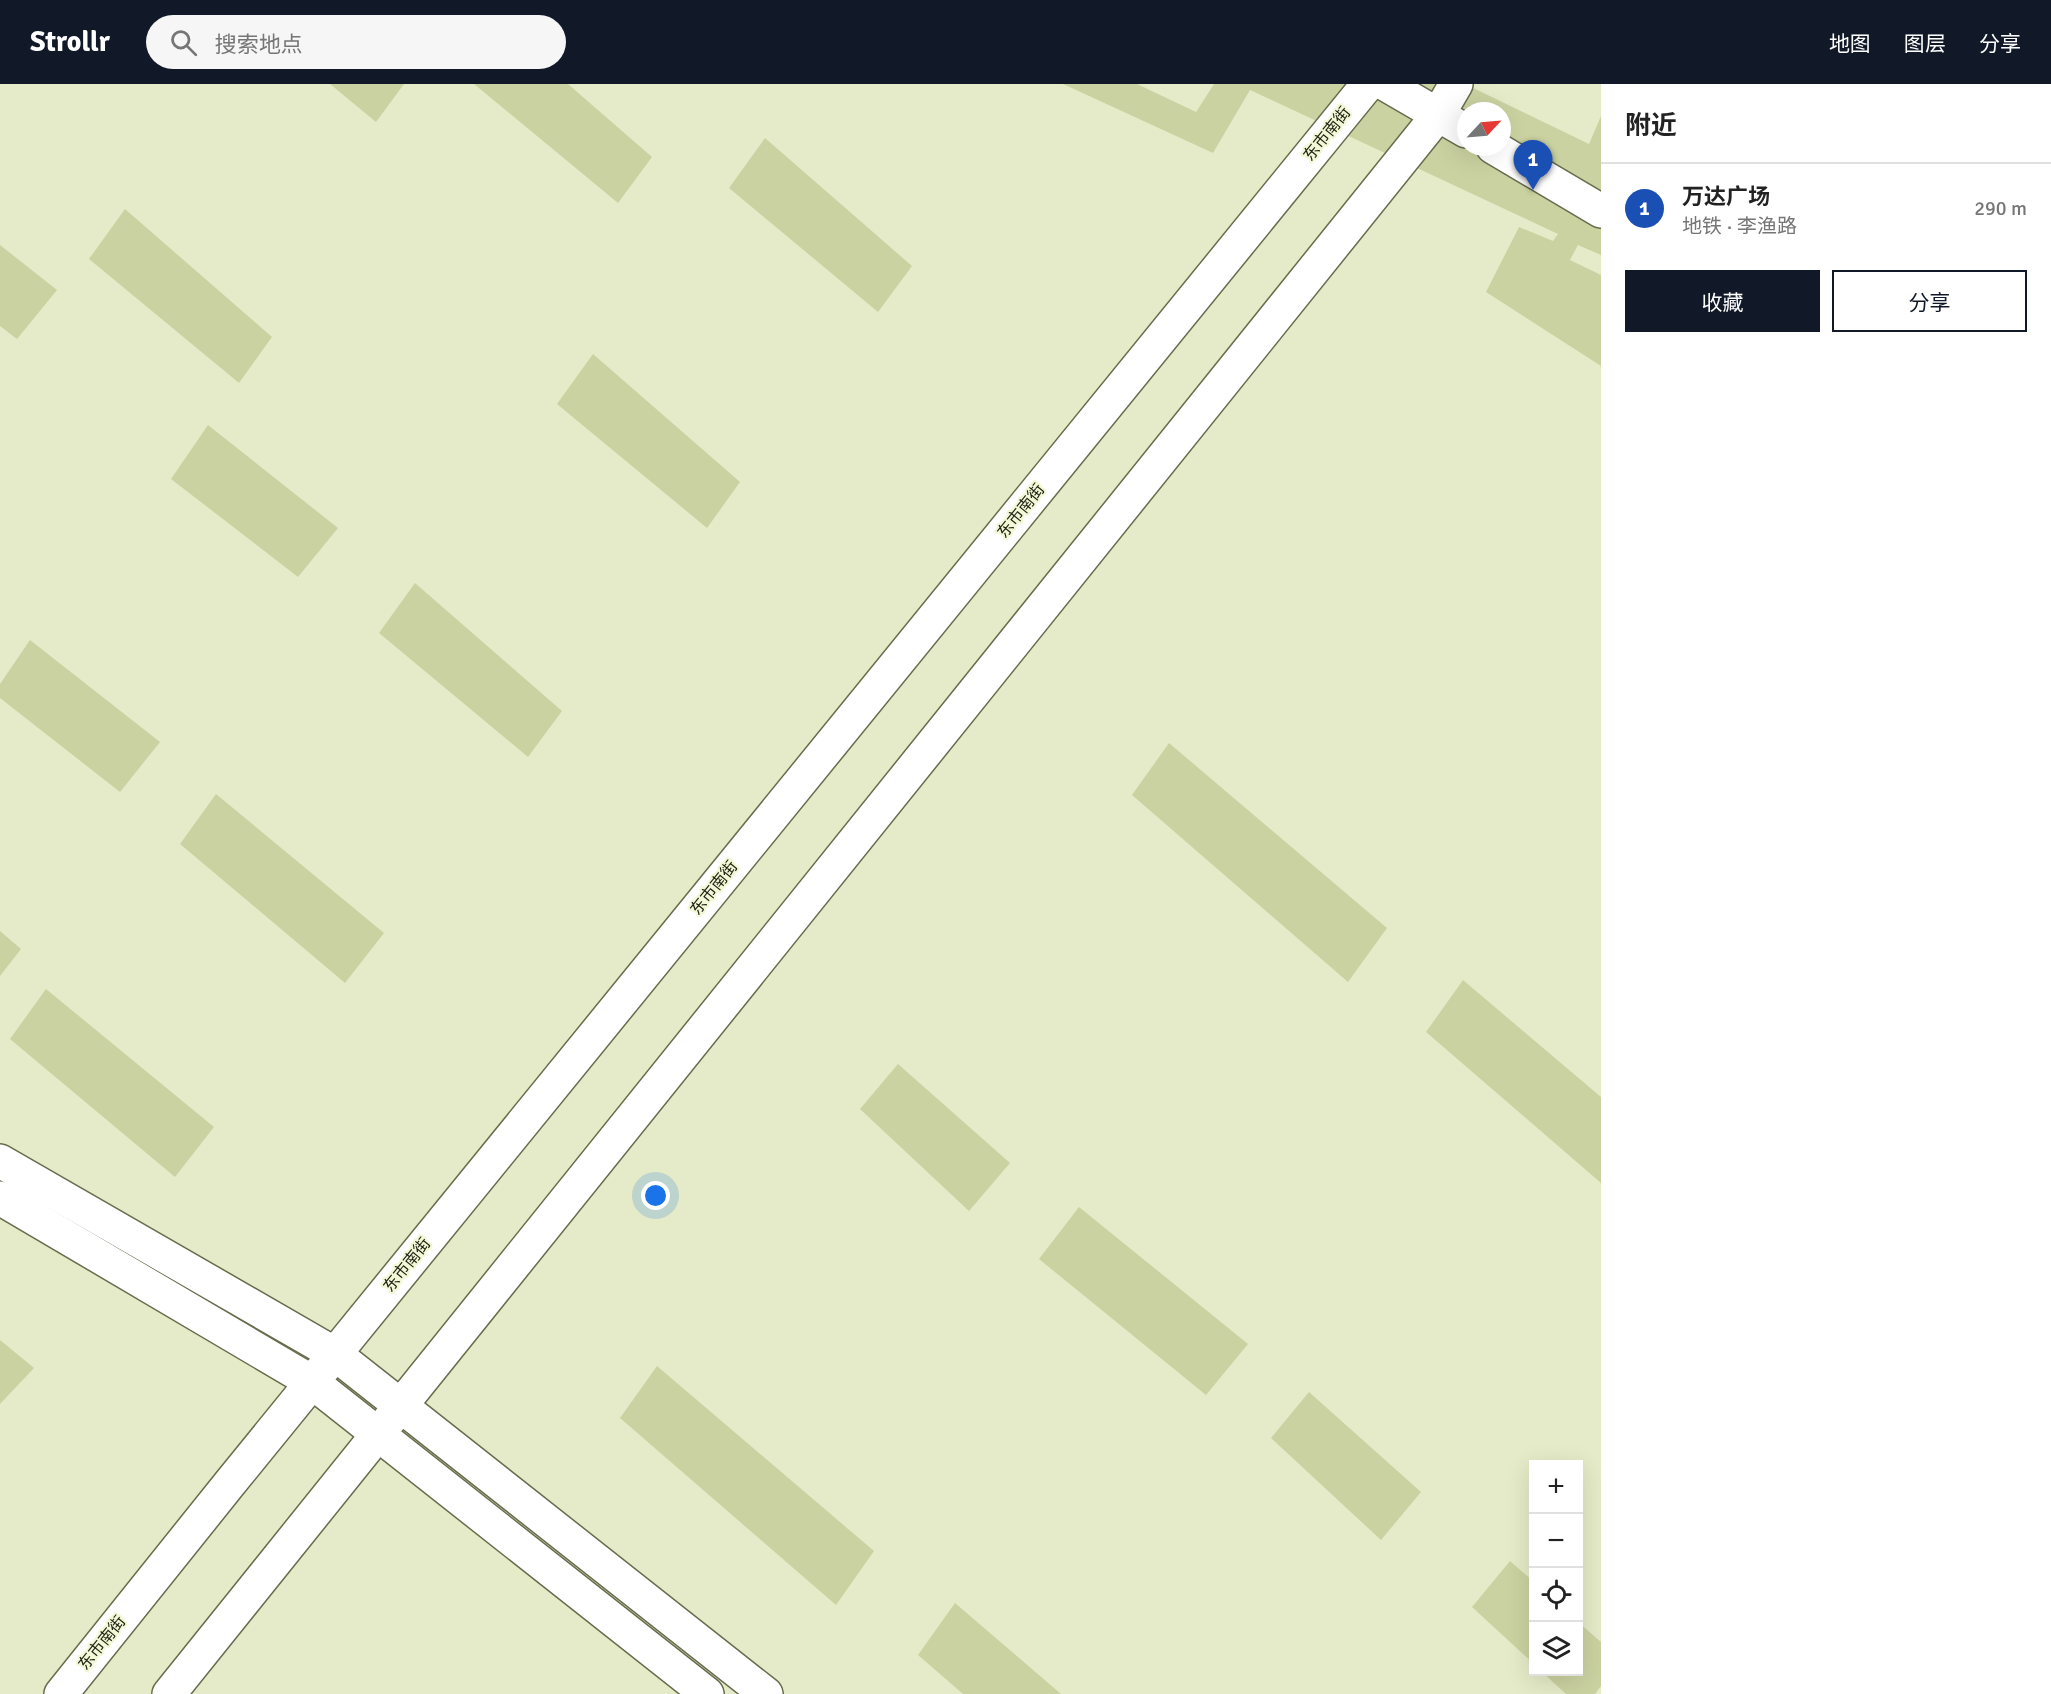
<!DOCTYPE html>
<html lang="zh">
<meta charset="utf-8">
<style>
:root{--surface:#fff;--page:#f6f6f6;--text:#222;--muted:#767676;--line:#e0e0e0;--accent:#111827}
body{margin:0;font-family:Signika,"Noto Sans SC",sans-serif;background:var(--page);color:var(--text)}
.controls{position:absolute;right:18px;bottom:18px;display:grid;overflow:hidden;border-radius:0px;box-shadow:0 6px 24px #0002}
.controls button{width:54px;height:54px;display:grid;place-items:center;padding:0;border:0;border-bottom:2px solid var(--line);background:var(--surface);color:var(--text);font:30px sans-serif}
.compass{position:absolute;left:1457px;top:18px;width:54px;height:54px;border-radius:50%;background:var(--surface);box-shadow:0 6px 24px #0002;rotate:64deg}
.you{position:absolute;left:656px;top:1112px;width:21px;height:21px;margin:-15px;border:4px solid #fff;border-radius:50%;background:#1a73e8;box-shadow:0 0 0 9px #1a73e833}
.badge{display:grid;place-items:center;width:39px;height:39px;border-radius:50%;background:var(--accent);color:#fff;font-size:20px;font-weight:700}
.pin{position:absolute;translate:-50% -50px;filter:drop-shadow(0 2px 3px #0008)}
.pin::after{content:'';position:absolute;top:32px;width:21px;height:18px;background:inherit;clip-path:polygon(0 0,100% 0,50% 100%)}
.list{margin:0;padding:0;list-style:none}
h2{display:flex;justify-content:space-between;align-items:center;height:78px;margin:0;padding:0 24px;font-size:26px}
h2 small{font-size:20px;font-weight:400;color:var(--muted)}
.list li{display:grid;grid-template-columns:39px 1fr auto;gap:18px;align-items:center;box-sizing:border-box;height:90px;padding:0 24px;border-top:2px solid var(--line)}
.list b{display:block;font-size:22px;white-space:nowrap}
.list p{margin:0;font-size:20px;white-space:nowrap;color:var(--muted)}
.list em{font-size:20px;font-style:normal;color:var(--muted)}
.actions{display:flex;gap:12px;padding:18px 24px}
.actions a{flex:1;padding:14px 0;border:2px solid var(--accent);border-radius:0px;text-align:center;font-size:21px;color:var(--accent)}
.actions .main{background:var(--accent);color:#fff}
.icon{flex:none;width:33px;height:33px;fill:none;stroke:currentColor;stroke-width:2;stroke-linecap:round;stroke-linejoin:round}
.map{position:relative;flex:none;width:1601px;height:1610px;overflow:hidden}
header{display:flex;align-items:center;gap:36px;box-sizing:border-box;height:84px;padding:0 30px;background:var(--accent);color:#fff}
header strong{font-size:28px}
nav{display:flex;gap:33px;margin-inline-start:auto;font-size:21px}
.search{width:420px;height:54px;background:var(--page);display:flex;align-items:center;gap:15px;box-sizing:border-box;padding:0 21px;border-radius:33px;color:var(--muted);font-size:22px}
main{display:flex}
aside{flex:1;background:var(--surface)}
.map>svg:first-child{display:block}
.building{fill:#cbd2a1;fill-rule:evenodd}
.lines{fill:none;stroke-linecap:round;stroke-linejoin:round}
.secondary-casing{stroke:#676c4d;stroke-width:36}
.primary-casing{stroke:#676c4d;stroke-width:36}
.secondary{stroke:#fff;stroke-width:33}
.primary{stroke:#fff;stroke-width:33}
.labels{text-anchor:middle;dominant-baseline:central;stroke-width:4.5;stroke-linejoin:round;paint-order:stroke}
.street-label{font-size:16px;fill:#1d1e12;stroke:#f2f8d5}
</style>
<header>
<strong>Strollr</strong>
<div class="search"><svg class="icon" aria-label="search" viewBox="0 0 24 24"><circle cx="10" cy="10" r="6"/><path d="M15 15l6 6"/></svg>搜索地点</div>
<nav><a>地图</a><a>图层</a><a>分享</a></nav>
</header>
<main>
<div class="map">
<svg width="1601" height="1610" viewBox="0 0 1601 1610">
<rect width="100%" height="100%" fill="#e5ebc8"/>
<!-- building -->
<g class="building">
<path d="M330,0H404L376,38Z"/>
<path d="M474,0H568L652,73L618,119Z"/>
<path d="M1063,0H1137L1196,28L1214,0H1465L1589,60L1601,32V171L1578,161L1570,176L1601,191V282L1486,208L1519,143L1553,157L1558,150L1250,6L1213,69ZM1466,27H1502V63H1466Z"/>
<path d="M765,54L912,182L878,228L729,104Z"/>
<path d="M125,125L272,253L239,299L89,175Z"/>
<path d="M0,161L57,206L17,255L0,242Z"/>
<path d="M593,270L740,398L707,444L557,320Z"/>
<path d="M208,341L338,444L298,493L171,395Z"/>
<path d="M415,499L562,627L528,673L379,549Z"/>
<path d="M30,556L160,658L120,708L0,614V600Z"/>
<path d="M1169,659L1387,844L1348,898L1132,711Z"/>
<path d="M216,710L384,849L345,899L180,760Z"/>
<path d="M0,847L21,865L0,892Z"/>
<path d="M1463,896L1601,1013V1099L1426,948Z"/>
<path d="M46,905L214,1043L175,1093L10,955Z"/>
<path d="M898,980L1010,1079L969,1127L860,1025Z"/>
<path d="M1079,1123L1248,1260L1206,1311L1039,1175Z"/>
<path d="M0,1256L34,1284L0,1320Z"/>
<path d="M657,1282L874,1467L836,1521L620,1334Z"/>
<path d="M1309,1308L1421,1408L1381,1456L1271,1354Z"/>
<path d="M1510,1477L1534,1498V1580L1472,1523Z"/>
<path d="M955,1519L1061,1610H963L918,1571Z"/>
<path d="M1578,1538L1601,1558V1602L1595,1610H1566L1542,1588H1578Z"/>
</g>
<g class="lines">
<!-- secondary casing -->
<g class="secondary-casing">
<g id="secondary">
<path d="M0,1077L335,1270L766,1610"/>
<path d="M0,1114L312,1298L707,1610"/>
<path d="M61,1610L230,1399L1368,0"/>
<path d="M169,1610L1438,31L1456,0"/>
</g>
</g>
<!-- primary casing -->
<g class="primary-casing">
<g id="primary">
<path d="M1385,0L1466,47"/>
<path d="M1493,63L1601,127"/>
</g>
</g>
<!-- secondary -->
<use href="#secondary" class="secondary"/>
<!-- primary -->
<use href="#primary" class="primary"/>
</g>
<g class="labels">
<!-- street labels -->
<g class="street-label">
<text transform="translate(1327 50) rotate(-51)">东市南街</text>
<text transform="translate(1021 427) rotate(-51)">东市南街</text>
<text transform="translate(714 804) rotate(-51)">东市南街</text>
<text transform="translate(407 1181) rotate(-51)">东市南街</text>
<text transform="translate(102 1559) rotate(-51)">东市南街</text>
</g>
</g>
</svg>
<div class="controls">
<button>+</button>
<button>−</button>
<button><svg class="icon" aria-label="locate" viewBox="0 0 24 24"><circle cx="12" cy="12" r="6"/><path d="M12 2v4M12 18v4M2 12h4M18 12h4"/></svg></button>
<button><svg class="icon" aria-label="layers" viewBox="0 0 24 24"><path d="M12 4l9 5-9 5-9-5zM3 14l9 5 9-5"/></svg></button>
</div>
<svg class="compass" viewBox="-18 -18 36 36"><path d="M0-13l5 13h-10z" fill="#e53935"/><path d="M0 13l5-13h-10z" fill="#767676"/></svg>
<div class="you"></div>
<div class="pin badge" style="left:1533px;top:106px;background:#1a4fb4">1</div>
</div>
<aside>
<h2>附近<small></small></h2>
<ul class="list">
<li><span class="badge" style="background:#1a4fb4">1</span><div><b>万达广场</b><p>地铁 · 李渔路</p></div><em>290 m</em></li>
</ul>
<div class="actions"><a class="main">收藏</a><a>分享</a></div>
</aside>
</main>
